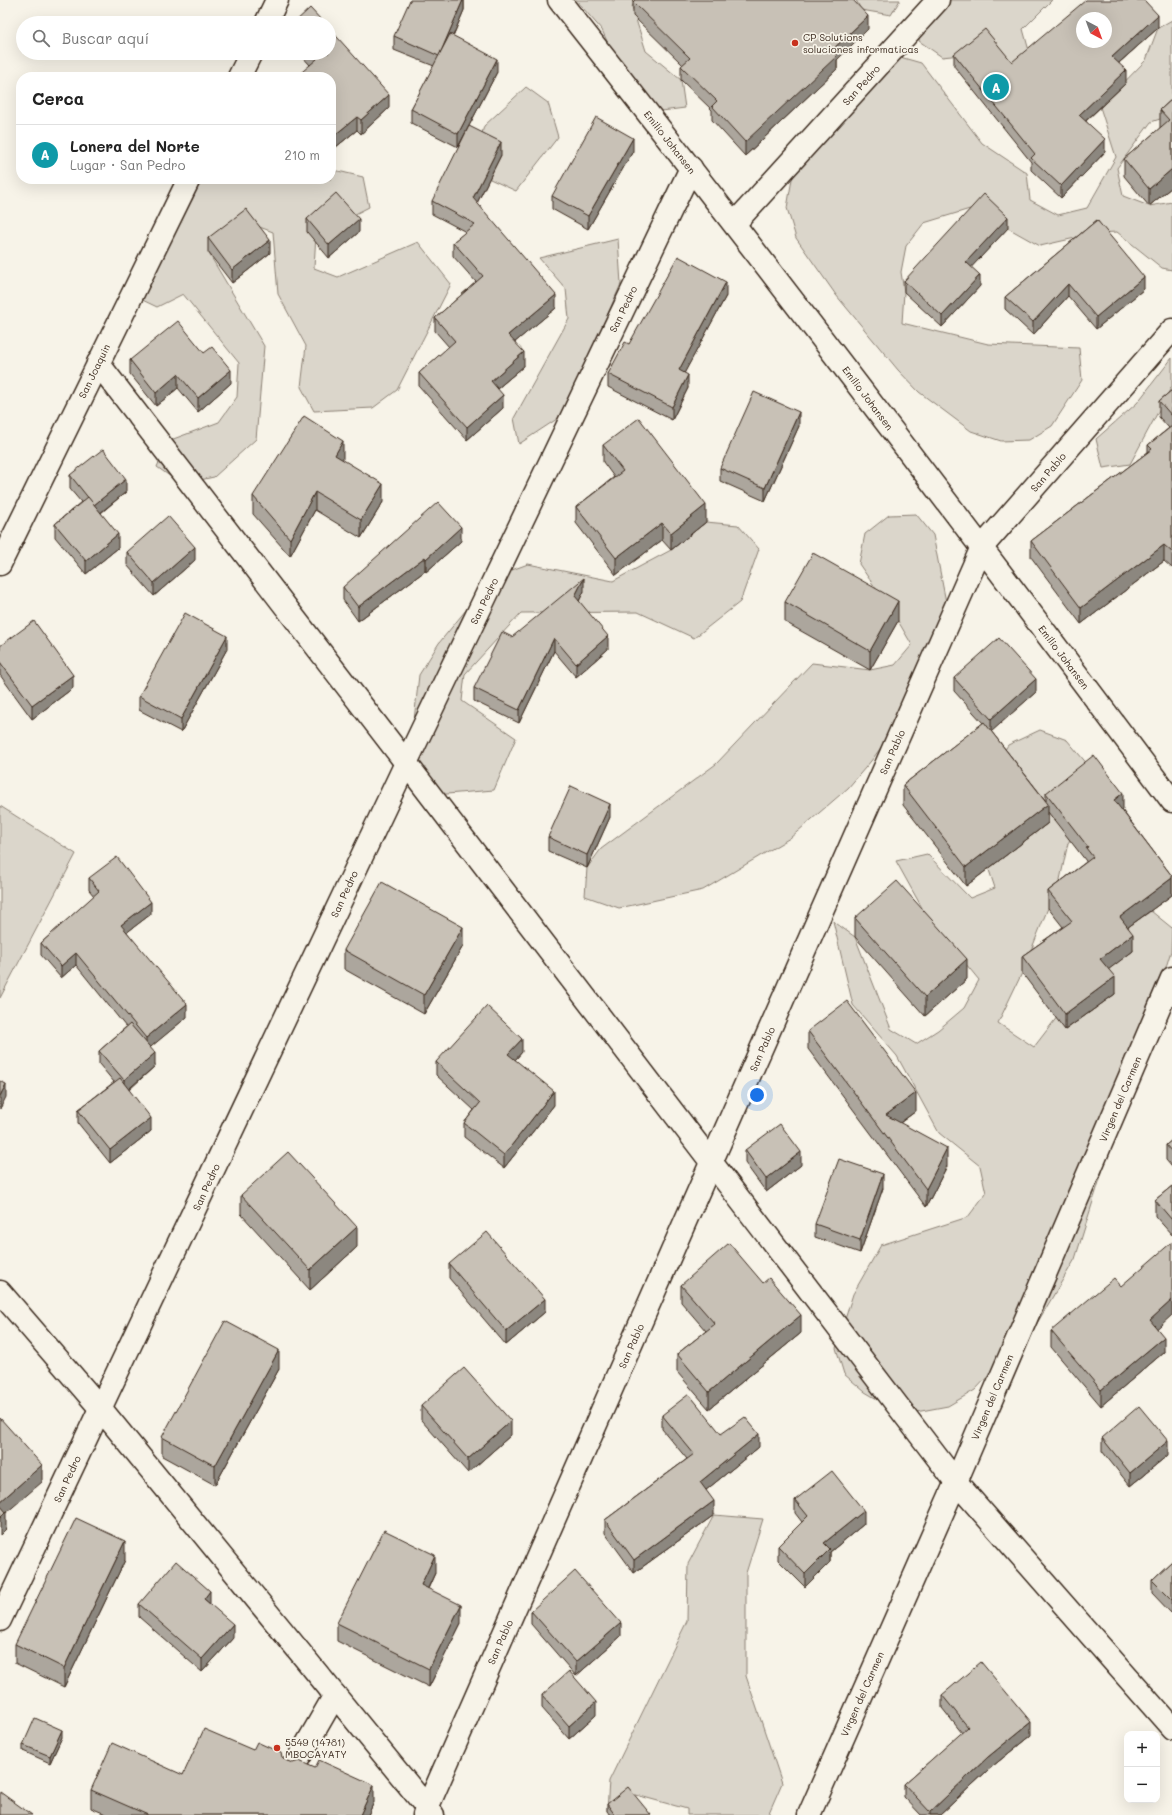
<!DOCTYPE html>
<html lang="es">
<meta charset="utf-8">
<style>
:root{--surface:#fff;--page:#f6f6f6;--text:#222;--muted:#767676;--line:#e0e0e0;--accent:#c8321e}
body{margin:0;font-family:Mali,sans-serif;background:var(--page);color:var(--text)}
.controls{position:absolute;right:12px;bottom:12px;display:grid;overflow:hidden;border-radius:8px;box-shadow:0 4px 16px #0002}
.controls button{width:36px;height:36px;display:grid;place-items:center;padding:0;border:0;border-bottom:1px solid var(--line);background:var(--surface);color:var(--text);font:20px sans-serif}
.compass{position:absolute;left:1076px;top:12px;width:36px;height:36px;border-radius:50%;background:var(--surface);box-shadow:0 4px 16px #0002;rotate:139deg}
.you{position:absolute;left:757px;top:1095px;width:14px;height:14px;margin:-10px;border:3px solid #fff;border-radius:50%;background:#1a73e8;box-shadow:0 0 0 6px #1a73e833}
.badge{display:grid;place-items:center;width:26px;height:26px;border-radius:50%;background:var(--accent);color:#fff;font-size:13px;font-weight:700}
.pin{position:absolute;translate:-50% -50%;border:2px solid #fff;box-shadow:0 1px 4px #0006}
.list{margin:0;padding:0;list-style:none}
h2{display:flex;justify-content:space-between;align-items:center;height:52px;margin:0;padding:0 16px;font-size:17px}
h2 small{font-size:13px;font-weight:400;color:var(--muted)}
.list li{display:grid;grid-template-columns:26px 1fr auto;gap:12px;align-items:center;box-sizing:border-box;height:60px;padding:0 16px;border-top:1px solid var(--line)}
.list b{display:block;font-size:15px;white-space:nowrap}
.list p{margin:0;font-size:13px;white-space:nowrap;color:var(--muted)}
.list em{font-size:13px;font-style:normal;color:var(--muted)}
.icon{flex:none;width:22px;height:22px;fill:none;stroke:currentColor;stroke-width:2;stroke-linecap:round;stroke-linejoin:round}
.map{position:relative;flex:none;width:1172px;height:1815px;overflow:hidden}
.search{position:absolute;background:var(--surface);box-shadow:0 4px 16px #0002;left:16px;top:16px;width:320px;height:44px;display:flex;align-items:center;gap:10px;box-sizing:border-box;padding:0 14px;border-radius:22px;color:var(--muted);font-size:15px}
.panel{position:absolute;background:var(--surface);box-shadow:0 4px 16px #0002;left:16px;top:72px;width:320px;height:112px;border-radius:16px}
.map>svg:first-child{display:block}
.green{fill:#dbd6cb;stroke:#8b8074}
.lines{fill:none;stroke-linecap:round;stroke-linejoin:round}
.minor-casing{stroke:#3b2a1e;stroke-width:25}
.minor{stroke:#f7f3e8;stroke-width:22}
.wall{fill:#aca69d;stroke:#3b2a1e}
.shaded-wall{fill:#8c877f;stroke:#3b2a1e}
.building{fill:#c8c1b6;stroke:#3b2a1e;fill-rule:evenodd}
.poi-dot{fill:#c8321e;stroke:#f7f3e8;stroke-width:1.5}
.labels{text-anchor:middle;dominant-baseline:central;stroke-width:3.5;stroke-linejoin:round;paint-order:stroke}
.poi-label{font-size:10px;fill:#3b2a1e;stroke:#f7f3e8;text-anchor:start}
.street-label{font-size:10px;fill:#3b2a1e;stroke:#f7f3e8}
</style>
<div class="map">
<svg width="1172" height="1815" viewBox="0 0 1172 1815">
<rect width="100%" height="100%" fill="#f7f3e8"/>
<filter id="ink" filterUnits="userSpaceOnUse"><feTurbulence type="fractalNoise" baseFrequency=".025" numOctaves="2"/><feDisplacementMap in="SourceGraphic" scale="8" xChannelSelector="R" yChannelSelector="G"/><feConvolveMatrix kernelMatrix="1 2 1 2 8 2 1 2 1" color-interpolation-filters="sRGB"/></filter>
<g filter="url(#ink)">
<!-- green -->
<g class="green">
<path d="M576,0H635L632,7L646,51L681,80L685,108L654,112L627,86L602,30Z"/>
<path d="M856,0H900L891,15L861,10Z"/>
<path d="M931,0H1052L1023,29L1031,58L1072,96L970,54L942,57L919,41L921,15Z"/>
<path d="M1172,20V115L1151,122L1117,168L1123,196L1149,206L1172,202V270L1162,268L1117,232L1097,233L1040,246L1008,228L983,205L924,223L906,246L901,272L904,292L902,323L988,344L1079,348L1082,380L1052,426L1029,440L1001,441L971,431L919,392L898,370L836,295L796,238L787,208L792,179L805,148L848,84L865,63L893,55L921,63L982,143L1027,173L1030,200L1058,215L1087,208L1116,157L1100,107L1146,60L1158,28Z"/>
<path d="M526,87L548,103L558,137L516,191L490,179L477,152L484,126Z"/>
<path d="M338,171L363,177L369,207L316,234L314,268L338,277L418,242L451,284L397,390L373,408L314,411L301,387L306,346L278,294L273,232L246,222L208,252L264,346L256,439L214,477L181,484L157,467L168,441L219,422L237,397L239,363L183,294L157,307L132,295L135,267L192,200L200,179H280L284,182L298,179H331V172Z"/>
<path d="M618,239L621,284L563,415L519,444L514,418L569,319L566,289L539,258Z"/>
<path d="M1172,358V386L1130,464L1103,468L1096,439L1137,403Z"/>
<path d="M916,514L933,535L950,623L919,696L871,761L848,788L790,838L703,890L619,908L585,896L587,868L601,849L716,764L812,663L870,670L895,665L912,645L898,621L859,564L865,534L889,515Z"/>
<path d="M706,522L738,525L759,549L740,602L694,638L638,612L521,613L465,674L462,701L516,738L494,790L435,795L408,775L419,675L439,643L479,594L501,574L528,564L613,581L671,550Z"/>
<path d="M1040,730L1067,740L1094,772L1092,808L1068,843L1056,898L1048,908L1022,973L998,1023L1034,1047L1125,929L1151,911L1172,928L1171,951L1075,1259L1036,1325L975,1390L948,1406L916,1412L889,1406L865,1392L844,1374L836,1348L853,1294L881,1245L968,1217L986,1193L980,1166L939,1133L897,1056L853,1005L833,921L855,937L891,1029L916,1044L938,1030L964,1008L979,980L926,915L896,861L927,854L970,898L995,888L977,834L975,796L1008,745Z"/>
<path d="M0,806L76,854L0,998Z"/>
<path d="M714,1515L763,1519L746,1573V1676L782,1783L768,1815H687V1809L629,1793L607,1811L609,1781L687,1621L688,1564Z"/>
</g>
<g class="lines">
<!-- minor casing -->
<g class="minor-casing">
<g id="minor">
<path d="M559,0C767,264 971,532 1172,801"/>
<path d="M266,23L277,0"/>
<path d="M239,77L251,53"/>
<path d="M735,223L938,0"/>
<path d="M98,363L406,763L956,1482L1172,1728"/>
<path d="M0,564L189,179"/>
<path d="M0,1292L101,1409L433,1815"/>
<path d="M0,1620L406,763L691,168"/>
<path d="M293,1768L335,1695"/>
<path d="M424,1815L982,547L1172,330"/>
<path d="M809,1815L956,1482L1172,978"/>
</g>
</g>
<!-- minor -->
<use href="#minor" class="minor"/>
</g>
<!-- wall -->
<g class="wall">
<path d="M464,0V10L453,36L497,72L458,147L411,123V109L434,66L394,50V36Z"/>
<path d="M1145,1L1158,28L1119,63L1126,83L1086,121L1105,152L1061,198L1031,170V162L954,66V54L1012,62Z"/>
<path d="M633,2L868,29L837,60V69L745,156L712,120V110L681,80V66L683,65L633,16Z"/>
<path d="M299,53H329L389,108L361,134L357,130L331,151V77L310,65Z"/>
<path d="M1172,99V187L1149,206L1124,176V159L1160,128V110Z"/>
<path d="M633,151L588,229L552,209V196Z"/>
<path d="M501,155L477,203L556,308L515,342L524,366L497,389L503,408L467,440L419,386V373L449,347L435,331V318L476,282L453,256V242L466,232L432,214V201Z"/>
<path d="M307,219L359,232L329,258L307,232Z"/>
<path d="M1097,220L1144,289L1096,329L1068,296L1033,335L1005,309V297Z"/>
<path d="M1008,228L971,267L980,286L942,327L904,292V281Z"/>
<path d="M208,238L270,253L232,283L208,252Z"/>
<path d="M726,296L684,373L688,388L672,420L608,387V374L629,344Z"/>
<path d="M130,360L231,383L198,412L178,388L156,406L130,374Z"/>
<path d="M1172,390V568L1164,561L1081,624L1031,557V541L1148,452V445L1169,428L1159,417V401Z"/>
<path d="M799,426L765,501L720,481V468Z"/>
<path d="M603,445L706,522L671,550L662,540L616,575L576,523V507L614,477L603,462Z"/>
<path d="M342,459L383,502L361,538L315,510L290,556L253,514V496L343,459Z"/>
<path d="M70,475L126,492L101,513L118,548L86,574L55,537V524L81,502L70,489Z"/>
<path d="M461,541L426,572L425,571L358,621L343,600V587Z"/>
<path d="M127,552L195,560L154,596L127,565Z"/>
<path d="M584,591L579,601L608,649L576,677L554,651L519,723L474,701V688L512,637Z"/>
<path d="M785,602L898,621L870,670L785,622Z"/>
<path d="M0,646L73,688L32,719L0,675Z"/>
<path d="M227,649L181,732L139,710V696Z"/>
<path d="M954,678L1036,692L991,731L1046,801V793L1123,809L1122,810L1172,876V895L1128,927L1133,951L1108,969L1115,994L1065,1030L1022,973V956L1063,927L1048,908V891L1086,862V861L1048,812V823L966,886L903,805V785L983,723L954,691Z"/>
<path d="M610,817L587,868L548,851V837Z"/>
<path d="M89,878L151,914L127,932L187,1017L150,1047L155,1066L129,1090L151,1131L110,1163L78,1123V1110L114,1082L99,1064V1051L126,1027L76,965L61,978L41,955V943L94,896L89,890Z"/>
<path d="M855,918L967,979L925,1016L855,937Z"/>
<path d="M463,946L424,1014L344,969V950Z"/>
<path d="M808,1031L916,1111L900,1123L947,1166L926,1207L808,1049Z"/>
<path d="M522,1052L515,1060L554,1105L504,1168L464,1137V1123L474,1110L436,1075V1062Z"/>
<path d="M1172,1140V1167L1166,1160V1145Z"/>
<path d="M745,1150L801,1165L766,1192L745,1163Z"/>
<path d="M1172,1186V1235L1155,1216V1200Z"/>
<path d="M883,1188L860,1253L815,1237V1224Z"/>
<path d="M241,1195L357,1247L310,1290L241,1214Z"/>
<path d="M449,1264L545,1312L506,1345L449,1278Z"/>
<path d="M681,1285L801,1333L709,1409L677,1372V1354L706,1331L681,1302Z"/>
<path d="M1157,1328L1164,1352L1101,1406L1051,1347V1331Z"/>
<path d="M279,1369L215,1485L162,1456V1437Z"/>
<path d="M421,1406L511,1435L468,1473L421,1420Z"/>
<path d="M662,1415L721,1434L759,1447L706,1490L714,1515L634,1573L605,1533V1520L687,1459L662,1429Z"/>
<path d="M1102,1438L1168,1455L1130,1486L1102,1451Z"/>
<path d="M795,1500L864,1524L830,1552V1562L805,1587L778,1560V1546L802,1522L795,1513Z"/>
<path d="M125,1560L64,1687L15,1663V1644Z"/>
<path d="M1172,1561V1614L1152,1593V1580Z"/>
<path d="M435,1573L428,1589L461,1623L429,1687L337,1641V1623Z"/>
<path d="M139,1604L233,1638L202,1672L139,1617Z"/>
<path d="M531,1611L621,1636L576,1676L531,1624Z"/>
<path d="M542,1695L596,1715L569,1739L542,1708Z"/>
<path d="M942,1695L1031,1735L988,1770L940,1815H921L904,1797V1784L962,1733L942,1708Z"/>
<path d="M62,1737L50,1763L23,1751V1745Z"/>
<path d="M253,1750L282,1757L287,1761L374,1802L368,1815H108L91,1808V1790L183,1775Z"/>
<path d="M607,1804L651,1815H610L607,1811Z"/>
</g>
<!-- shaded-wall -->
<g class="shaded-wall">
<path d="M463,0H464V10L439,69V56Z"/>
<path d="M1158,15V28L1112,69V57Z"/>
<path d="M868,16V29L837,60V69L745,156V142L832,50Z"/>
<path d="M497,59V72L458,147V134Z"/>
<path d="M1126,70V83L1079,127V115Z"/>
<path d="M389,95V108L361,134V120Z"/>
<path d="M357,117V130L331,151V138Z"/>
<path d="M633,138V151L588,229V216Z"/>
<path d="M1105,139V152L1061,198V186Z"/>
<path d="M501,142V155L473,211V198Z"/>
<path d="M1172,169V187L1149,206V189Z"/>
<path d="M1008,217V228L966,273V262Z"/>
<path d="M359,219V232L329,258V245Z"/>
<path d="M270,240V253L232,283V270Z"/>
<path d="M980,275V286L942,327V316Z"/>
<path d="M1144,277V289L1096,329V317Z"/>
<path d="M726,282V296L679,383V370Z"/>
<path d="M1068,284V296L1033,335V322Z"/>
<path d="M556,295V308L508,348V335Z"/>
<path d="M524,352V366L491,394V381Z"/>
<path d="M231,370V383L198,412V398Z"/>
<path d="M178,374V388L156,406V393Z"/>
<path d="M688,375V388L672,420V407Z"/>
<path d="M503,395V408L467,440V427Z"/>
<path d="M799,412V426L765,501V488Z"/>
<path d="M343,441V459L335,473V455Z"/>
<path d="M126,479V492L94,518V505Z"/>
<path d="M383,484V502L361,538V520Z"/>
<path d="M315,492V510L290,556V539Z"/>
<path d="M706,505V522L671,550V533Z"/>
<path d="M662,523V540L616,575V558Z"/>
<path d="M461,527V541L426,572V559Z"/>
<path d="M118,534V548L86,574V561Z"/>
<path d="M1164,545V561L1081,624V608Z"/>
<path d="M195,547V560L154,596V583Z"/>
<path d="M425,557V571L358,621V607Z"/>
<path d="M584,578V591L575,609V596Z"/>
<path d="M898,601V621L870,670V651Z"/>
<path d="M227,636V649L181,732V719Z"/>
<path d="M608,636V649L576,677V664Z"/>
<path d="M554,638V651L519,723V710Z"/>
<path d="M73,675V688L32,719V705Z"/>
<path d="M1036,679V692L991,732V719Z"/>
<path d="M1123,793V809L1114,816V800Z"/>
<path d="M610,804V817L587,868V855Z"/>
<path d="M1048,804V823L966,886V867Z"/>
<path d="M1172,878V895L1120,933V917Z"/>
<path d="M151,902V914L121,937V925Z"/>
<path d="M463,927V946L424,1014V995Z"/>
<path d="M1133,934V951L1100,976V959Z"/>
<path d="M76,953V965L61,978V966Z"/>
<path d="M967,959V979L925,1016V997Z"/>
<path d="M1115,977V994L1065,1030V1014Z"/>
<path d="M187,1004V1017L146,1051V1038Z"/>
<path d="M522,1039V1052L508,1068V1054Z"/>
<path d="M155,1053V1066L124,1093V1080Z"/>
<path d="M6,1084V1097L0,1109V1096Z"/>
<path d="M554,1091V1105L504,1168V1155Z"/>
<path d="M916,1093V1111L886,1133V1115Z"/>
<path d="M151,1118V1131L110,1163V1150Z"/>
<path d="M947,1148V1166L926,1207V1189Z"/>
<path d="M801,1152V1165L766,1192V1179Z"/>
<path d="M883,1174V1188L860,1253V1240Z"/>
<path d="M357,1227V1247L310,1290V1270Z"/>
<path d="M545,1299V1312L506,1345V1331Z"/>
<path d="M1172,1300V1315L1150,1335V1320Z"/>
<path d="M801,1315V1333L709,1409V1392Z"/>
<path d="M1164,1337V1352L1101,1406V1390Z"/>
<path d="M279,1350V1369L215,1485V1466Z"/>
<path d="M511,1421V1435L468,1473V1459Z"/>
<path d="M759,1434V1447L700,1495V1482Z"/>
<path d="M1168,1441V1455L1130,1486V1473Z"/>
<path d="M42,1465V1482L6,1513V1529L0,1535V1502Z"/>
<path d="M714,1501V1515L634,1573V1560Z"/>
<path d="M864,1511V1524L830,1552V1562L805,1587V1574L824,1543Z"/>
<path d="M125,1541V1560L64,1687V1668Z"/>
<path d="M435,1555V1573L421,1603V1585Z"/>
<path d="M210,1591V1604L204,1599Z"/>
<path d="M461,1605V1623L429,1687V1669Z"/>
<path d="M621,1623V1636L576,1676V1662Z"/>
<path d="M233,1624V1638L202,1672V1659Z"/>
<path d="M596,1702V1715L569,1739V1726Z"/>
<path d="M1031,1722V1735L988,1770L940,1815H930V1812L988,1757Z"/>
<path d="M62,1730V1737L50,1763V1756Z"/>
<path d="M374,1785V1802L368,1815H360Z"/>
</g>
<!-- building -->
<g class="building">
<path d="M410,0H463L439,56L394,36Z"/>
<path d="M635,0H853L868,16L832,50L837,56L745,142L712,106L717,101L681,66L690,58L633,2Z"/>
<path d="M1086,0H1144L1158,15L1112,57L1126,70L1079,115L1105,139L1061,186L1031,158L1035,154L954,54L985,29L1012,62ZM1082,18H1106V42H1082Z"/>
<path d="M310,8L324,23H294Z"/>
<path d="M329,28L389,95L361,120L357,117L331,138V77H296L317,59L311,53H329Z"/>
<path d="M450,34L497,59L458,134L411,109Z"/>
<path d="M1172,99V169L1149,189L1124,159L1169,120L1160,110Z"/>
<path d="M596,117L633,138L588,216L552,196Z"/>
<path d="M469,126L501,142L473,198L556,295L508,335L524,352L491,381L503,395L467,427L419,373L455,341L435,318L483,276L453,242L475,224L432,201Z"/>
<path d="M336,193L359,219L329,245L307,219Z"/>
<path d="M984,194L1008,217L966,262L980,275L942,316L904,281Z"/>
<path d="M246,209L270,240L232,270L208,238Z"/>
<path d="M1097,220L1144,277L1096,317L1068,284L1033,322L1005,297Z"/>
<path d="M678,256L726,282L679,370L688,375L672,407L608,374L625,342L629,344Z"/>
<path d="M178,321L204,353L212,347L231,370L198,398L178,374L156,393L130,360Z"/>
<path d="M1172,390V416L1159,401Z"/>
<path d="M754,392L799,412L765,488L720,468Z"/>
<path d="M304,416L343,441L335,455L383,484L361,520L315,492L290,539L253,496Z"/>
<path d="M639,418L706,505L671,533L662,523L616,558L576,507L623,471L603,445Z"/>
<path d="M1172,426V552L1164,545L1081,608L1031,541L1152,449L1148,445Z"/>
<path d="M103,449L126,479L94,505L70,475Z"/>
<path d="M88,497L118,534L86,561L55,524Z"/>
<path d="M438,502L461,527L426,559L425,557L358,607L343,587Z"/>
<path d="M168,516L195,547L154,583L127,552Z"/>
<path d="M813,553L898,601L870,651L785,602Z"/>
<path d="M584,578L575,596L608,636L576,664L554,638L519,710L474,688L502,632L512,637Z"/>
<path d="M185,613L227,636L181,719L139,696Z"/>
<path d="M34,621L73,675L32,705L0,662V646Z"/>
<path d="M999,638L1036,679L991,719L954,678Z"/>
<path d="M984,722L1048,804L966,867L903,785Z"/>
<path d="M1094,755L1123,793L1114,800L1172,876V878L1120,917L1133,934L1100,959L1115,977L1065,1014L1022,956L1072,921L1048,891L1093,857L1086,848L1088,847L1046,793Z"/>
<path d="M571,786L610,804L587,855L548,837Z"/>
<path d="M117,857L151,902L121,925L187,1004L146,1038L76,953L61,966L41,943L99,891L89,878Z"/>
<path d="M897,881L967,959L925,997L855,918Z"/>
<path d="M382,882L463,927L424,995L344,950Z"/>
<path d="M847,1001L916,1093L886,1115L947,1148L926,1189L808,1031Z"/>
<path d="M487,1006L522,1039L508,1054L554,1091L504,1155L464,1123L480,1103L436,1062Z"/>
<path d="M130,1024L155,1053L124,1080L99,1051Z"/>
<path d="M120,1078L151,1118L110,1150L78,1110Z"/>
<path d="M0,1081L6,1084L0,1096Z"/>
<path d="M780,1124L801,1152L766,1179L745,1150Z"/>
<path d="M1172,1140V1152L1166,1145Z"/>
<path d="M288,1152L357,1227L310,1270L241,1195Z"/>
<path d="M839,1159L883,1174L860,1240L815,1224Z"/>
<path d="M1172,1186V1220L1155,1200Z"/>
<path d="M487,1232L545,1299L506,1331L449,1264Z"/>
<path d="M1172,1242V1300L1150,1320L1164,1337L1101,1390L1051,1331L1114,1278L1121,1286Z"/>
<path d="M729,1243L763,1283L769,1278L801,1315L709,1392L677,1354L715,1324L681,1285Z"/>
<path d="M225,1321L279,1350L215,1466L162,1437Z"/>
<path d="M464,1368L511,1421L468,1459L421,1406Z"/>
<path d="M689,1394L721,1434L745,1417L759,1434L700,1482L714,1501L634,1560L605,1520L694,1454L662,1415Z"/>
<path d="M1139,1406L1168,1441L1130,1473L1102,1438Z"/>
<path d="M0,1418L42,1465L0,1502Z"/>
<path d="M832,1471L864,1511L824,1543L830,1549L805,1574L778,1546L808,1516L795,1500Z"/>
<path d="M0,1505L6,1512L0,1518Z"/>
<path d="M76,1518L125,1541L64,1668L15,1644Z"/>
<path d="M384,1530L435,1555L421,1585L461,1605L429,1669L337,1623Z"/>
<path d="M176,1561L210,1591L204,1599L233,1624L202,1659L139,1604Z"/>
<path d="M1172,1561V1600L1152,1580Z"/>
<path d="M575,1571L621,1623L576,1662L531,1611Z"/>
<path d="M981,1662L1031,1722L988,1757L930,1812L904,1784L968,1727L942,1695Z"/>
<path d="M569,1671L596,1702L569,1726L542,1695Z"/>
<path d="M35,1718L62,1730L50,1756L23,1745Z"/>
<path d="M204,1729L253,1750L257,1742L281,1753L282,1757L287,1761L293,1763L299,1761L315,1768L319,1760L374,1785L360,1815H148L91,1790L112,1743L183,1775Z"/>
<path d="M628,1787L651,1815H615L607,1804Z"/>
<path d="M0,1792L32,1815H0Z"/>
</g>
</g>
<!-- markers -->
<g class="poi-dot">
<circle cx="795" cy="43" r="4"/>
<circle cx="277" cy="1748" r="4"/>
</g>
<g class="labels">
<!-- poi labels -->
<g class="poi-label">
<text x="803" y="37">CP Solutions<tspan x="803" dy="12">soluciones informaticas</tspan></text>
<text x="285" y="1742">5549 (14781)<tspan x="285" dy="12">MBOCAYATY</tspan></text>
</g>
<!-- street labels -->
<g class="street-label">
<text transform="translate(861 85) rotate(-48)">San Pedro</text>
<text transform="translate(670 142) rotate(52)">Emilio Johansen</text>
<text transform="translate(623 309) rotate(-64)">San Pedro</text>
<text transform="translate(94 371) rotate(-64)">San Joaquin</text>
<text transform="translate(868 398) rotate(53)">Emilio Johansen</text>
<text transform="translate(1048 472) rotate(-49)">San Pablo</text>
<text transform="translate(484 601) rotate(-64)">San Pedro</text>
<text transform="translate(1064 657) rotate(53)">Emilio Johansen</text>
<text transform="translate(892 752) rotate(-66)">San Pablo</text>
<text transform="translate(344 894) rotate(-65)">San Pedro</text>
<text transform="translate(762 1049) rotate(-66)">San Pablo</text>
<text transform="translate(1120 1099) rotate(-67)">Virgen del Carmen</text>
<text transform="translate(206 1187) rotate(-65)">San Pedro</text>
<text transform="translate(631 1346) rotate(-66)">San Pablo</text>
<text transform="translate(992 1397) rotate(-67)">Virgen del Carmen</text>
<text transform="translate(67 1479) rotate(-65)">San Pedro</text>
<text transform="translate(500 1642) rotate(-66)">San Pablo</text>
<text transform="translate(862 1694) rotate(-66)">Virgen del Carmen</text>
</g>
</g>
</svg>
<div class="controls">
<button>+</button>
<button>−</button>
</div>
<svg class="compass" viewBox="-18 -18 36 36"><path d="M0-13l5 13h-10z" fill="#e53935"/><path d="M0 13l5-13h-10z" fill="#767676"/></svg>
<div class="you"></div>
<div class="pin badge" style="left:996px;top:87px;background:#0f9aa8">A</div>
<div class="search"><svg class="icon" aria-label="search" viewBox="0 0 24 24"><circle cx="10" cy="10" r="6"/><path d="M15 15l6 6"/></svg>Buscar aquí</div>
<section class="panel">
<h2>Cerca<small></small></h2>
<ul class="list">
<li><span class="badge" style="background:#0f9aa8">A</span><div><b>Lonera del Norte</b><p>Lugar · San Pedro</p></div><em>210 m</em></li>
</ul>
</section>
</div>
